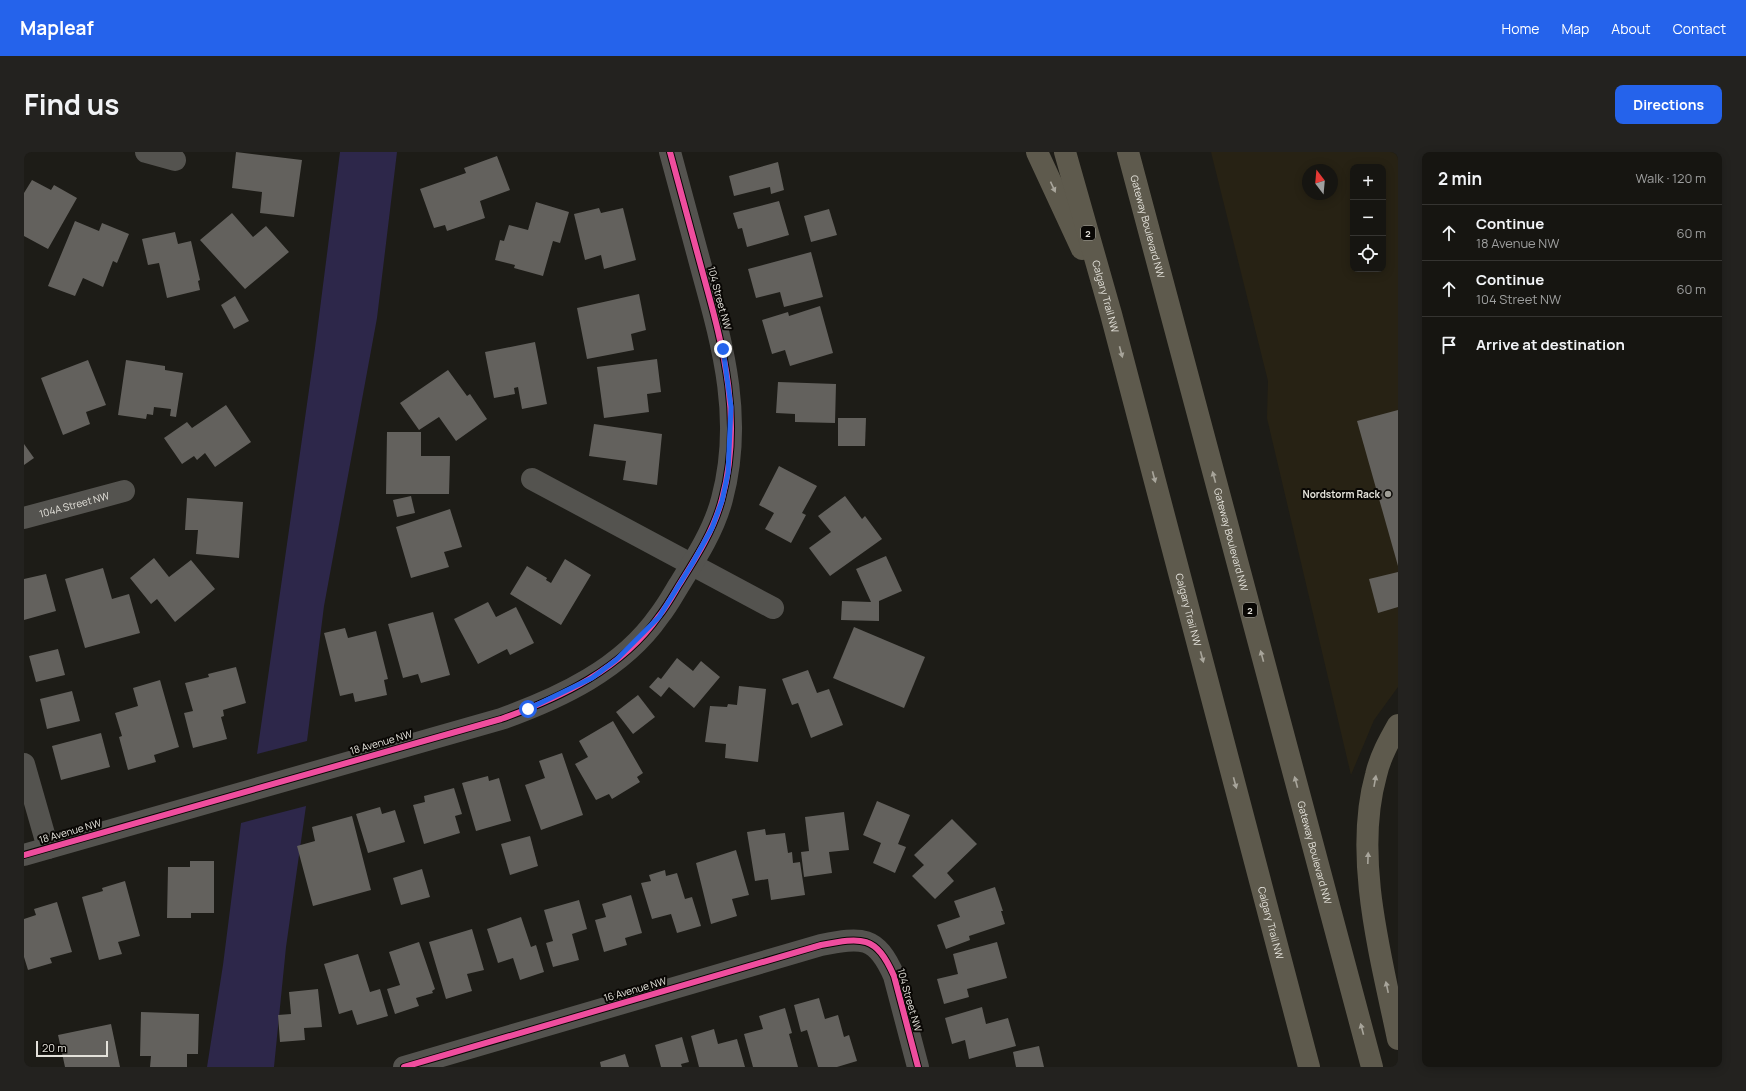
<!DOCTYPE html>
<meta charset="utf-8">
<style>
:root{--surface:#161511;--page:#23221f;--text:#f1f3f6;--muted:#9e9f9f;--line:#353431;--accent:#2563eb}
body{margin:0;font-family:Manrope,sans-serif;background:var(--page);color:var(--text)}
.controls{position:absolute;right:12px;top:12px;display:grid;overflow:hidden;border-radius:8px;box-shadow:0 2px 10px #0003}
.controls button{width:36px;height:36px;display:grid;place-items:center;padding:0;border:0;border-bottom:1px solid var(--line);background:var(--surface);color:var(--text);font:20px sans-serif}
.compass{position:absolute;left:1278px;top:12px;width:36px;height:36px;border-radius:50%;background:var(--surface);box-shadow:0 2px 10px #0003;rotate:344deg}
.scale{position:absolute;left:12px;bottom:10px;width:72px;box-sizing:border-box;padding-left:4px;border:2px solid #e4e2db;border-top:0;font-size:11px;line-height:14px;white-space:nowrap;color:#e4e2db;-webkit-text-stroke:3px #090704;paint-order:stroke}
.stop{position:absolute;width:12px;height:12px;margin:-9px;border:3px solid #2563eb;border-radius:50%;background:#fff}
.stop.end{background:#2563eb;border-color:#fff;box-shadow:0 1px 4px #0008}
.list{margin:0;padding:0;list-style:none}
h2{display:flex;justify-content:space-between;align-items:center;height:52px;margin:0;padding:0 16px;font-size:17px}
h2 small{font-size:13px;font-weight:400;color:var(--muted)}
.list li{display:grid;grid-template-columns:26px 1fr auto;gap:12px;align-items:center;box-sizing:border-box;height:56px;padding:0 16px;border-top:1px solid var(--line)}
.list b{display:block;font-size:15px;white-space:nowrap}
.list p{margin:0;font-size:13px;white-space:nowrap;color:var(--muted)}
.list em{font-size:13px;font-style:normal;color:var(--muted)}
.icon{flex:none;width:22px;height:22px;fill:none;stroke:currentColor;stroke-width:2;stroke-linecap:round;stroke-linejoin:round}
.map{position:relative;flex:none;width:1374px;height:915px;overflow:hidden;border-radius:8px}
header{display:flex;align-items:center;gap:24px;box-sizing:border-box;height:56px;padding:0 20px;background:var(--accent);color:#fff}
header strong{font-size:19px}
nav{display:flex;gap:22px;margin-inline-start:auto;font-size:14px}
.intro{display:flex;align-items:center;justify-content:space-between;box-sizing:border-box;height:96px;padding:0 24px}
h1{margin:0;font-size:28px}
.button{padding:10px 18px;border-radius:8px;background:var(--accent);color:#fff;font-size:14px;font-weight:700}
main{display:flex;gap:24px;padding:0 24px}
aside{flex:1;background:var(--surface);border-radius:8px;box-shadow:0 2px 10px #0003}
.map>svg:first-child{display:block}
.built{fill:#272214;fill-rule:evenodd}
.green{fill:#2d274a}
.building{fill:#63615d}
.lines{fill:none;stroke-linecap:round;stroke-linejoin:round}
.street{stroke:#54534f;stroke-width:22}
.highway{stroke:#5e5a4d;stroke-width:22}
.cycleway-casing{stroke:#090704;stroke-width:8}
.cycleway{stroke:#ef4d9e;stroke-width:6}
.oneway{fill:#a8a59b}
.route{stroke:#2563eb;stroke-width:5}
.poi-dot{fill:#9e9d96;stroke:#090704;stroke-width:1.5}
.labels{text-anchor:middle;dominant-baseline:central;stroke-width:4;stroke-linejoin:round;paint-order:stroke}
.shield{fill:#090704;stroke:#a2a09a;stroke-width:1}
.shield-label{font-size:9px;font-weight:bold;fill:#e4e2db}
.street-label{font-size:10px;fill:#e4e2db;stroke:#090704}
.poi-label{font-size:10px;font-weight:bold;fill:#e4e2db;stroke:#090704;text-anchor:end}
</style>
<header>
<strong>Mapleaf</strong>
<nav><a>Home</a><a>Map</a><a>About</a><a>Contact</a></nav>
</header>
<div class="intro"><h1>Find us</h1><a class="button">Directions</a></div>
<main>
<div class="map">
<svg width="1374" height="915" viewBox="0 0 1374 915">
<rect width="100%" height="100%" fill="#1d1c17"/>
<!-- built -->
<path class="built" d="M1187,0H1374V535L1350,568L1327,623L1243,266L1244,229ZM1329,15H1359V117H1329ZM1284,18H1308V42H1284Z"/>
<!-- green -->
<g class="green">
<path d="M316,0H373L353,166L300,454L283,589L233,602L291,196Z"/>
<path d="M282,654L262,795L250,915H183L199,813L217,671Z"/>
</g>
<!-- building -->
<g class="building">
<path d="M212,0L278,8L270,65L236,61L238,40L208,36Z"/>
<path d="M473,4L486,38L456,49L461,66L423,79L421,73L410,76L396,37L442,21L440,16Z"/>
<path d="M754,10L760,38L747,42L746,35L710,44L705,24Z"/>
<path d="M8,28L27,38L30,33L53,46L24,97L0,84V41Z"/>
<path d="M755,49L765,83L723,95L718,76L714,77L709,61Z"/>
<path d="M512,50L545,60L536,91L529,89L519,124L490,116L491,113L471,108L476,88L480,89L485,73L504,78Z"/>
<path d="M575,56L577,61L599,56L612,108L580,117L577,103L561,108L550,62Z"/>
<path d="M805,57L813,83L787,90L780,64Z"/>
<path d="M208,61L229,85L242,74L265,100L221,137L176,88Z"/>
<path d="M51,69L75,79L78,71L105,82L93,111L89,109L79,135L59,126L51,144L24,134Z"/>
<path d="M151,80L154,92L167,89L176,128L174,129L176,138L143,146L135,111L124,113L118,87Z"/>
<path d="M787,100L799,145L760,155L756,140L732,146L724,117Z"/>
<path d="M615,142L622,178L607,182L610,198L563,207L553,156Z"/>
<path d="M211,144L225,169L210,177L197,153Z"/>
<path d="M796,154L809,201L766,214L761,198L748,202L738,168L764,160L765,164Z"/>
<path d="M511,190L523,252L498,257L494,235L490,236L491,242L470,246L461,200Z"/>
<path d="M633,207L637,240L623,242L625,260L580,266L573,215Z"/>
<path d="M64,208L82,253L62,260L66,272L39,283L17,226Z"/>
<path d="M102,208L141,214V218L159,221L152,265L146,264L147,257L130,255L129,263L123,262L122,267L94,263Z"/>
<path d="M424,218L443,244L446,242L463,267L432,289L415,265L395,278L376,251Z"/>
<path d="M754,230L812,232L811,271L771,270V262L752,261Z"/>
<path d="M202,253L227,290L191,315L181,301L173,308L170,304L158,312L140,286L163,270L168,276Z"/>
<path d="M1374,258V414L1333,269Z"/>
<path d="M814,266H842L841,294H814Z"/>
<path d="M570,272L638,282L633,333L599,328L602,309L565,304Z"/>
<path d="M363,280H397V304H426L425,342H362Z"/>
<path d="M0,292L10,306L0,313Z"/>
<path d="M755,314L793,334L778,361L782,363L767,391L741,377L750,361L735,353Z"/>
<path d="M387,344L391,361L373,365L369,348Z"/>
<path d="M821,344L838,367L841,364L858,387L806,424L785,396L807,380L794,364Z"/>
<path d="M163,346L219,350L215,406L172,402L174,378H161Z"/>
<path d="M426,357L438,395L420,400L425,415L387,426L372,375Z"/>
<path d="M862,404L878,439L855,449V469L817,468L818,449L847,450L832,417Z"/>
<path d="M130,406L145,425L167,408L191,437L151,470L133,447L127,452L106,426Z"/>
<path d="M541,407L567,423L537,473L486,442L503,414L523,426L522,428L527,431Z"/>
<path d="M79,416L88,447L105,442L116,481L61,496L41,427Z"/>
<path d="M1374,420V455L1354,461L1345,427Z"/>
<path d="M22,422L32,459L0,468V427Z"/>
<path d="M464,450L472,465L492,455L510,491L486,503L483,497L454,512L430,467Z"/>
<path d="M409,460L426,523L397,531L394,522L379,526L364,472Z"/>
<path d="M830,475L901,505L880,556L809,526Z"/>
<path d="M321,476L324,486L352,479L364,527L360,528L363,543L331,550L329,541L316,544L300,481Z"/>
<path d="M34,497L41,523L12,530L5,504Z"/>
<path d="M653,506L669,519L677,509L696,525L670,556L645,535L637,545L625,535L634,525L637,527Z"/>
<path d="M212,515L222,551L199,558L200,564L197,565L203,587L169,596L160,561L169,559L161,531L185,525L184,522Z"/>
<path d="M784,518L793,541L805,537L819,573L787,586L774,551L768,553L758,527Z"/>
<path d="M136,528L155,595L130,603L132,610L104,618L95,585L98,584L91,561L114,554L109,536Z"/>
<path d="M715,534L742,537L734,610L701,606L702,592L681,590L686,554L703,555L704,552L713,553Z"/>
<path d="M48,539L56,569L23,577L16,547Z"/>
<path d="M614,543L631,565L609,582L592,560Z"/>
<path d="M589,569L619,621L613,625L616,630L588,647L585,642L572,648L551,612L564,605L555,589Z"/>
<path d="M77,581L86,615L37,628L28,594Z"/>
<path d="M538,601L559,663L517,678L501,633L521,626L515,609Z"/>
<path d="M464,624L465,629L475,626L487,669L452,679L438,631Z"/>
<path d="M430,636L438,662L431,664L436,681L400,692L389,653L401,650L400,644Z"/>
<path d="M853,649L886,663L874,692L882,695L871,721L849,711L857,691L839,683Z"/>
<path d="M356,655L358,662L371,658L381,690L344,701L332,662Z"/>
<path d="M820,660L825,698L805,700L808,721L780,725L777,700L785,699L781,665Z"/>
<path d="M328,664L347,738L289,754L273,694L291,689L288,675Z"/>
<path d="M928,667L953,692L923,721L930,729L911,747L888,724L900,713L890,703Z"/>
<path d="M741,677L742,683L761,681L764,701L768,700L769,711L776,710L781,743L747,748L744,727L731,729L723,680Z"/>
<path d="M506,684L514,714L486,723L477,692Z"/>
<path d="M712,698L725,743L708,747L713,764L687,772L672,711Z"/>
<path d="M166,709H190V761H167V766H143L144,715H166Z"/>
<path d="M398,717L406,745L377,753L369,726Z"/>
<path d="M641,718L642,724L653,721L661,747L668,745L677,774L653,781L647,762L628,767L617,731L627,729L625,723Z"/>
<path d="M101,729L116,784L94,790L98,802L75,808L58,745L79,739L78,736Z"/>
<path d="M971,735L979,759H977L981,772L945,784L946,788L922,797L913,773L936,765L930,749Z"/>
<path d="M607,743L618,781L601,786L603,793L580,800L571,768L582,765L578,752Z"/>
<path d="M555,748L563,777L548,782L555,808L529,815L522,791L529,789L520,758Z"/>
<path d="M33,750L48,800L26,806L28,811L4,818L0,805V767L12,763L10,757Z"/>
<path d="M497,765L507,795L512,793L520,820L496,828L489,806L474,811L463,777Z"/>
<path d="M448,777L460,818L443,822L448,839L422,847L405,790Z"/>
<path d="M395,790L411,837L408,839L409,841L392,846L395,854L371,862L363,837L376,833L365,800Z"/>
<path d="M973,790L983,826L943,837L945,845L920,852L913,827L934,822L929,802Z"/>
<path d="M334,802L346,840L356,837L364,864L333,873L328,858L315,862L300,812Z"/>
<path d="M294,837L298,875L280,876L281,888L256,890L254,863L267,862L265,840Z"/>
<path d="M795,846L801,867L814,863L820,885L825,883L833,909L813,915H794L783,878L777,880L770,853Z"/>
<path d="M958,855L962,872L984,866L992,894L945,907L941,888L928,892L921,866Z"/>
<path d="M761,856L768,881L765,882L774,915H729L720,882L739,877L735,864Z"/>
<path d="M117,860L175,862L174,902H163V915H126L127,904H116Z"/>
<path d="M87,872L96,915H41L34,883Z"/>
<path d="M690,877L694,892L713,887L721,915H675L667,884Z"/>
<path d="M658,885L665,910L657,912L658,915H637L631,893Z"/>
<path d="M1015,894L1020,915H992L989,900Z"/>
<path d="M601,902L605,915H577L576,910Z"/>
</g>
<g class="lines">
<!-- street -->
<g class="street">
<path d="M122,0L151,8"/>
<path d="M508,327L749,456"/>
<path id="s1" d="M0,366L100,339"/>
<path d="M0,612L24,696"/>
<path d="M0,703L477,567C536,546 598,517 635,464C643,454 649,443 655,433C672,406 690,378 698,347C719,269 700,198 679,122C668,81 657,41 646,0"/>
<path d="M380,915L797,793C838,785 852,783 870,824L894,915"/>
</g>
<!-- highway -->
<g class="highway">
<path d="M1013,0L1058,97"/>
<path id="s2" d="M1041,0L1087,162L1285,915"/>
<path id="s3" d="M1104,0L1348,915"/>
<path d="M1374,573C1365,589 1356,605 1352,623C1329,705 1357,805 1374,887"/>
</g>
<!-- cycleway casing -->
<g class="cycleway-casing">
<g id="cycleway">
<path d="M0,703L477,567C536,546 598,517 635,464C643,454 649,443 655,433C672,406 690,378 698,347C719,269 700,198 679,122C668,81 657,41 646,0"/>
<path d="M380,915L797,793C838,785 852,783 870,824L894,915"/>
</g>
</g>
<!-- cycleway -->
<use href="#cycleway" class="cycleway"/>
</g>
<!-- one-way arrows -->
<defs><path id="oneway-solid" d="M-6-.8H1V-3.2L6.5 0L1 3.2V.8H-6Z"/></defs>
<g class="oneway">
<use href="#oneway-solid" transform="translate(1029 35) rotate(65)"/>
<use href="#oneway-solid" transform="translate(1097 200) rotate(75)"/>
<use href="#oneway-solid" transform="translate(1130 325) rotate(75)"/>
<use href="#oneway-solid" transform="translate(1190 325) rotate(-105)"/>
<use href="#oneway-solid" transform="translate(1238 504) rotate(-105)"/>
<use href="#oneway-solid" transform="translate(1178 505) rotate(75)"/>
<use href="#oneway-solid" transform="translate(1351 629) rotate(-80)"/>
<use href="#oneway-solid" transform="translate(1272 630) rotate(-105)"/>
<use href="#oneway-solid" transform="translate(1211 631) rotate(75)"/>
<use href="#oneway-solid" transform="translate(1344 706) rotate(-88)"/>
<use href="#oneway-solid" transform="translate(1363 835) rotate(-102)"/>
<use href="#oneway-solid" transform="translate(1338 877) rotate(-105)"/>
</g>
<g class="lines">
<!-- route -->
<path class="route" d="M504,557L568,526L592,508L635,465L668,412L688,376L698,349L704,321L707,255L699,197"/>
</g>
<!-- markers -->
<circle class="poi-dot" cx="1364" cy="342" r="4"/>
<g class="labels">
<!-- shield labels -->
<g class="shield">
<rect x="1057" y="74" width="14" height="14" rx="3"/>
<rect x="1219" y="451" width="14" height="14" rx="3"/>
</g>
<g class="shield-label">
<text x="1064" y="81">2</text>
<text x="1226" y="458">2</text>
</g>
<!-- street labels -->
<g class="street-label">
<text stroke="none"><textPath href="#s3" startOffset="77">Gateway Boulevard NW</textPath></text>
<text stroke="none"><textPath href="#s2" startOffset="150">Calgary Trail NW</textPath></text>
<text transform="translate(696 146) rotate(75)">104 Street NW</text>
<text stroke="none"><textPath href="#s1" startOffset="52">104A Street NW</textPath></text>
<text stroke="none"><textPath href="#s3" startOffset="401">Gateway Boulevard NW</textPath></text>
<text stroke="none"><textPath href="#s2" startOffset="474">Calgary Trail NW</textPath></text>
<text transform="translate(357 590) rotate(-16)">18 Avenue NW</text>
<text transform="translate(46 679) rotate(-16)">18 Avenue NW</text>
<text stroke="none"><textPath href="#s3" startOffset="725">Gateway Boulevard NW</textPath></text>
<text stroke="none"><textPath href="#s2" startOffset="798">Calgary Trail NW</textPath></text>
<text transform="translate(611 837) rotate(-16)">16 Avenue NW</text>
<text transform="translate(886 848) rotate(74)">104 Street NW</text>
</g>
<!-- poi labels -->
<g class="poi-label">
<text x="1356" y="342">Nordstorm Rack</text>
</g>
</g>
</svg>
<div class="controls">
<button>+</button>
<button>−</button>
<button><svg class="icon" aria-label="locate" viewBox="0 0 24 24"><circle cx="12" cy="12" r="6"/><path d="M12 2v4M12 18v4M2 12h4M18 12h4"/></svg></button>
</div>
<svg class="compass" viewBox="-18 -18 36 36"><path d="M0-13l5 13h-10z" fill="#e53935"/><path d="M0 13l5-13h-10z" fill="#9e9f9f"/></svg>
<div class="scale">20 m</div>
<div class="stop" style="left:504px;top:557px"></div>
<div class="stop end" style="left:699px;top:197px"></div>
</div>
<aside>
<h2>2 min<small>Walk · 120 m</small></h2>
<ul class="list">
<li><svg class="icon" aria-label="ahead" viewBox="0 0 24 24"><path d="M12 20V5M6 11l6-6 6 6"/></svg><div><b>Continue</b><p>18 Avenue NW</p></div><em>60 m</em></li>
<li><svg class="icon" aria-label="ahead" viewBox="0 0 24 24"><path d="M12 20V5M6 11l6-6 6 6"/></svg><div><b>Continue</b><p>104 Street NW</p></div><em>60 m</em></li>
<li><svg class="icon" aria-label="arrive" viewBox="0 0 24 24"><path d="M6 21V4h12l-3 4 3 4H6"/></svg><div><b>Arrive at destination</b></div></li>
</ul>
</aside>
</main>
